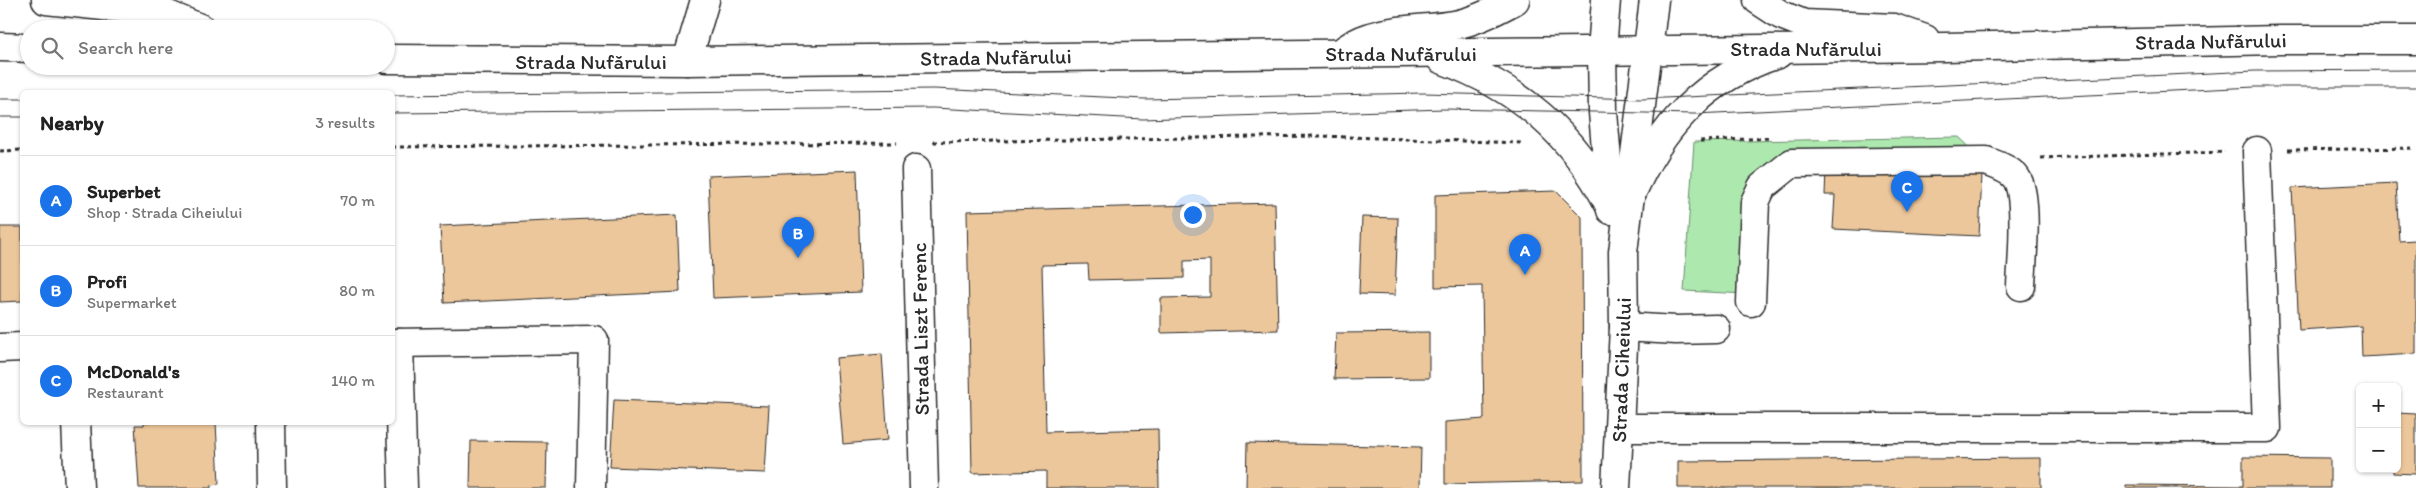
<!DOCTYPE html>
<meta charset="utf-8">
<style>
:root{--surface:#fff;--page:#f6f6f6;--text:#222;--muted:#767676;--line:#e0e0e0;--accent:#1a73e8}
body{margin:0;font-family:Itim,sans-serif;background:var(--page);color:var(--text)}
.controls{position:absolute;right:15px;bottom:15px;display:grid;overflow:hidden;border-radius:8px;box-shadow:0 1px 4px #0004}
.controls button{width:45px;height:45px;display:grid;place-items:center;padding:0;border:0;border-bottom:1px solid var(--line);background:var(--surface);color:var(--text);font:25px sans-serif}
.you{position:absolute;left:1192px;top:214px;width:18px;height:18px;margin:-12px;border:4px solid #fff;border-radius:50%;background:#1a73e8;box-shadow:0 0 0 8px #1a73e833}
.badge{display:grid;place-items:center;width:32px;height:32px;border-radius:50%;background:var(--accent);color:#fff;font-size:16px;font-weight:700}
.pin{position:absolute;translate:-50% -41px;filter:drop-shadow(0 1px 2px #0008)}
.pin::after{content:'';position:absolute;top:26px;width:18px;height:15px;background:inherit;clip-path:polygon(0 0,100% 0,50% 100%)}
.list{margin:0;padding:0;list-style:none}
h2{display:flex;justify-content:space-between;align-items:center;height:65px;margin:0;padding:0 20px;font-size:21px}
h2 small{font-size:16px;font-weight:400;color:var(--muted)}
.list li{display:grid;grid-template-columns:32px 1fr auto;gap:15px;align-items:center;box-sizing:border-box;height:90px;padding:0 20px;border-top:1px solid var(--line)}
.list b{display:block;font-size:19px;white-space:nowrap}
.list p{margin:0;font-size:16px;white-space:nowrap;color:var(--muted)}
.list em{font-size:16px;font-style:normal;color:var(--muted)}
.icon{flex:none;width:28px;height:28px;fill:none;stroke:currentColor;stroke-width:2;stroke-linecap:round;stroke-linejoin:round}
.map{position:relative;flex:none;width:2416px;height:488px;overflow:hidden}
.search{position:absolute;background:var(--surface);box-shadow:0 1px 4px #0004;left:20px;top:20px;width:375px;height:55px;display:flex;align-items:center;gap:12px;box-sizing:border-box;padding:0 18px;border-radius:28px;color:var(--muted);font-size:19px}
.panel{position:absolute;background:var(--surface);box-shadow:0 1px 4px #0004;left:20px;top:90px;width:375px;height:335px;border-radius:8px}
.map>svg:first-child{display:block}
.green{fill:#ade9af;stroke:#6c8a6d}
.building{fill:#ecc79c;stroke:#2b2b2b}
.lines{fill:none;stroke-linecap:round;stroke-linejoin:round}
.minor-casing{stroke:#2b2b2b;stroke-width:31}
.major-casing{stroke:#2b2b2b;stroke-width:31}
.path{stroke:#2b2b2b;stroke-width:3;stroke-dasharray:4 4;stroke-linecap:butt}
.minor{stroke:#fff;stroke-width:28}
.major{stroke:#fff;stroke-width:28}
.tram{stroke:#2b2b2b;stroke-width:1}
.labels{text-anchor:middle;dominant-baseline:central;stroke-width:4;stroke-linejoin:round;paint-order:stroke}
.street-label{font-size:21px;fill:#2b2b2b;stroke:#fff}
</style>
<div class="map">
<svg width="2416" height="488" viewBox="0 0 2416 488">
<rect width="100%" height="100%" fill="#fff"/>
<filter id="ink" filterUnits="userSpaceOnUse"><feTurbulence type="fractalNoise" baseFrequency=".02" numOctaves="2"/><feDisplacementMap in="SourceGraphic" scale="10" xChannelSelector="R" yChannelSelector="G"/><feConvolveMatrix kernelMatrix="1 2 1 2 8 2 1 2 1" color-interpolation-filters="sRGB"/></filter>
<g filter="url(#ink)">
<!-- green -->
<path class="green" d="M1959,137L1978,155L1787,158L1765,167L1749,180L1748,294L1684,291L1694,142Z"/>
<!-- building -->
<g class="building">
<path d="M1826,168L1982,175L1979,236L1833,229L1835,195H1825Z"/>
<path d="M857,170L861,292L713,298L708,176Z"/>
<path d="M2396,183L2399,241L2416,240V354L2362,357L2361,326L2299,330L2292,188Z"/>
<path d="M1556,191L1582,217L1583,481L1445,484V422L1484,419L1482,286L1435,287V195Z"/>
<path d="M1275,203L1278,330L1161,333V298L1210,297V260L1184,261V278L1089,280L1088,264L1042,265L1046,432L1158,429L1159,488H1046V471L972,473L967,211Z"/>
<path d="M677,215L680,292L444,303L440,226Z"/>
<path d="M1362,217L1398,218L1395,295L1359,294Z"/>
<path d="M0,227H22V301L0,302Z"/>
<path d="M1429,332V378L1334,379L1336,333Z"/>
<path d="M882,354L888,440L843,444L836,358Z"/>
<path d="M614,400L769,406L765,473L610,467Z"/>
<path d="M2397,413L2416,414V474L2393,473V469H2397Z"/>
<path d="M144,422H216L219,484L211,485V488H139L135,425H144Z"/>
<path d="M471,441L547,442L546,488H470Z"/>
<path d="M1247,443L1421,447L1420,488H1246Z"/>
<path d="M2243,457L2330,458V488H2126V485L2243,486Z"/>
<path d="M2041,458V488H1678V461Z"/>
</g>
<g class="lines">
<!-- minor casing -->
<g class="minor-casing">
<g id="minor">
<path d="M1606,0L1602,50L1603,112L1611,210"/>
<path d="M687,61L705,0"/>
<path d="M916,169L924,488"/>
<path d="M1751,302L1755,202L1762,187L1792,163L1986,161C1996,165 2013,170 2018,181C2028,202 2022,261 2021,286"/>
<path d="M1624,327L1676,330L1716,329"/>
<path d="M392,343L594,340L591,488"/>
<path d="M399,343L403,488"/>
<path d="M0,348L22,347"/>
<path d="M76,422L79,488"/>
<path d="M271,422L272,488"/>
<path d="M1619,428H2267L2257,151"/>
<path d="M1616,488L1624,327L1623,252L1654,0"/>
</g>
</g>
<!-- major casing -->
<g class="major-casing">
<g id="major">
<path d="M46,0L161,12L202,29"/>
<path d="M1758,0L1781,15L1804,24L1894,28L1925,39"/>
<path d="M0,47L29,48"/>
<path d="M1346,49C1377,27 1418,31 1454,25C1476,21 1496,10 1515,0"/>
<path d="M386,59L687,61L1945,47L2281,40H2416"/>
<path d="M1441,59C1520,88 1571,132 1610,206"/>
<path d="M1630,197C1660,127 1704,78 1778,54"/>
</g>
</g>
<!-- path -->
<g class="path">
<path d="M1700,141L1772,138"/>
<path d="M933,142L1319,136L1522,143"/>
<path d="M392,147L897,143"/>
<path d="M2288,150L2416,148"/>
<path d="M0,151L22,150"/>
<path d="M2041,158L2225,152"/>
</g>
<!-- minor -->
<use href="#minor" class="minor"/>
<!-- major -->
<use href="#major" class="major"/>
<!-- tram -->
<g class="tram">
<path d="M392,95L934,89L1145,99L1424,93L1642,99L2255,71L2416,70"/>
<path d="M0,99H22"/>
<path d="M392,113L933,108L1143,119L1444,109L1695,114L2255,87H2416"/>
<path d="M0,117H22"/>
</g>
</g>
</g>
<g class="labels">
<!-- street labels -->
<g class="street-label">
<text transform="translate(2211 41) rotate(-1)">Strada Nufărului</text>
<text x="1806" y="48">Strada Nufărului</text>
<text x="1401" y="53">Strada Nufărului</text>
<text transform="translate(996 57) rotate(-1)">Strada Nufărului</text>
<text x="591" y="61">Strada Nufărului</text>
<text transform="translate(920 329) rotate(-91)">Strada Liszt Ferenc</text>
<text transform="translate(1621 370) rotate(-88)">Strada Ciheiului</text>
</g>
</g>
</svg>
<div class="controls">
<button>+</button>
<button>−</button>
</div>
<div class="you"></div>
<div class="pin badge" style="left:1525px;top:275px">A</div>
<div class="pin badge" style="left:798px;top:258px">B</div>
<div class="pin badge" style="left:1907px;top:212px">C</div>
<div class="search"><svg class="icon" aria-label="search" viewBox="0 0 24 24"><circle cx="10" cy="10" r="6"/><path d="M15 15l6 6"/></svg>Search here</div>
<section class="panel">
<h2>Nearby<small>3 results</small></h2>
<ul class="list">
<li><span class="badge">A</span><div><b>Superbet</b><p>Shop · Strada Ciheiului</p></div><em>70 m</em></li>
<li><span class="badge">B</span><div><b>Profi</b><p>Supermarket</p></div><em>80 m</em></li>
<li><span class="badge">C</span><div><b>McDonald's</b><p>Restaurant</p></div><em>140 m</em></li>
</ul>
</section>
</div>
